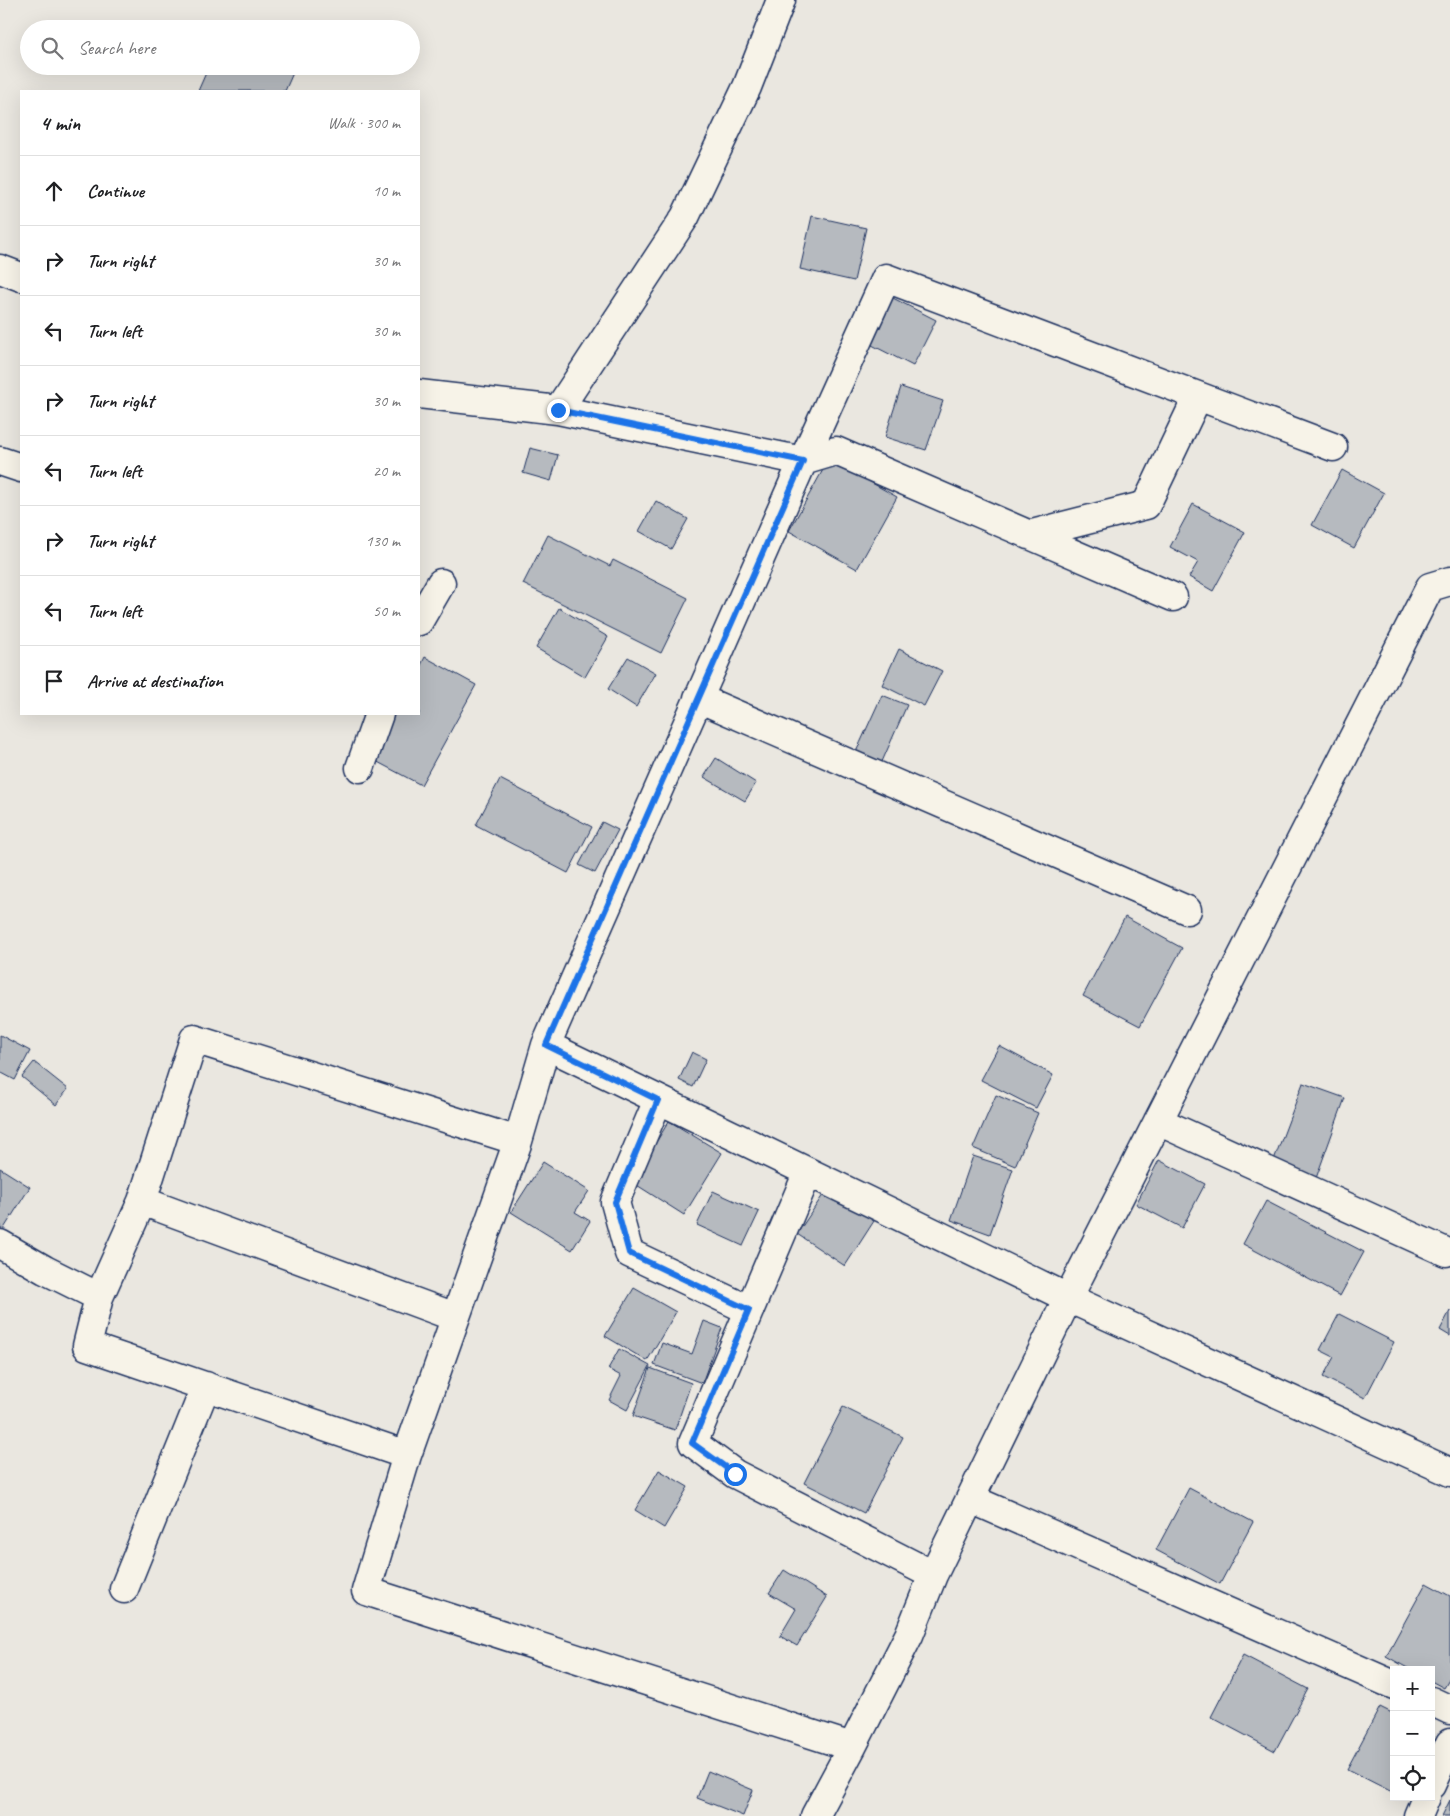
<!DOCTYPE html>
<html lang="en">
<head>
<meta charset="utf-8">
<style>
  :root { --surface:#fff; --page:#f6f6f6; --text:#202124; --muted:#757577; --line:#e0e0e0 }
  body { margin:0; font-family:Caveat,sans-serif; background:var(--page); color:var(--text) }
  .controls { position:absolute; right:15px; bottom:15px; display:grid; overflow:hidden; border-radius:0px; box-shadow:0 5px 20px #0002 }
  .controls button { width:45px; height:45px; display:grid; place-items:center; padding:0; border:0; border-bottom:1px solid var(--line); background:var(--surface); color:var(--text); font:25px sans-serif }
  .stop { position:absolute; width:15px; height:15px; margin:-11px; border:4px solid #1a73e8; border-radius:50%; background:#fff }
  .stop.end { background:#1a73e8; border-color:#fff; box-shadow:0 1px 5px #0008 }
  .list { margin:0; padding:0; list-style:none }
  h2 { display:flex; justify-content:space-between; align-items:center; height:65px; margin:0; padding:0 20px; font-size:21px }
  h2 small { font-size:16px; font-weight:400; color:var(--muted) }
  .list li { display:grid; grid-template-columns:32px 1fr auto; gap:15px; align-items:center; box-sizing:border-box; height:70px; padding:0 20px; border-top:1px solid var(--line) }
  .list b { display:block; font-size:19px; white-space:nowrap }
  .list em { font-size:16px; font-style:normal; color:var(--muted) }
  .icon { flex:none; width:28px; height:28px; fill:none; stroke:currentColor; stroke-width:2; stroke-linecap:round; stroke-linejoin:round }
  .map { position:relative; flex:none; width:1450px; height:1816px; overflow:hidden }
  .search { position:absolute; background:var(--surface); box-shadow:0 5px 20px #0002; left:20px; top:20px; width:400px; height:55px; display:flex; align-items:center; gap:12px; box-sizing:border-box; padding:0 18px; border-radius:28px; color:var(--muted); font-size:19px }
  .panel { position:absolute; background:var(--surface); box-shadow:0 5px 20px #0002; left:20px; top:90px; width:400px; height:625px; border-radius:0px }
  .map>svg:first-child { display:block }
  .building { fill:#b6babf; stroke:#1b2f5e }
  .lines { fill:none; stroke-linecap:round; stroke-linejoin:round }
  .street-casing { stroke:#1b2f5e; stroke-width:31 }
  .street { stroke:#f7f3e8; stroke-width:28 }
  .route { stroke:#1a73e8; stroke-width:6 }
</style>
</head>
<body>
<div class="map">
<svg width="1450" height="1816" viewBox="0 0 1450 1816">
  <rect width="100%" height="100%" fill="#eae7e0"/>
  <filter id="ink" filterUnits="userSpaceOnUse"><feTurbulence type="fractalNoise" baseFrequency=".02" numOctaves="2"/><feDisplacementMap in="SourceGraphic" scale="10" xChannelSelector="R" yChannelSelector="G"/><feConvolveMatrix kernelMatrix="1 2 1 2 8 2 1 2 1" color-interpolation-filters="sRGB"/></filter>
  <g filter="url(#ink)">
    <path class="building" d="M209,66h87l-11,25h-87z
      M812,216l54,12 -12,53 -54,-12z
      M889,296l47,24 -23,46 -47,-24z
      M901,387l42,14 -17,49 -41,-13z
      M530,448l28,7 -7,26 -28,-8z
      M829,459l68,38 -40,72 -68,-38z
      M1342,470l42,23 -30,55 -42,-23z
      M656,501l32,18 -17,30 -32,-18z
      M1193,504l52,28 -32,59 -24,-14 9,-15 -28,-15z
      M548,535l62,31 3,-6 75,38 -27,55 -138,-69z
      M559,608l49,29 -23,40 -49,-29z
      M899,649l43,22 -18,35 -42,-21z
      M425,657l51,28 -55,100 -51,-27 24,-44h25v-45z
      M628,657l28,16 -20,34 -28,-18z
      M882,695l25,10 -26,59 -25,-12z
      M716,758l40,25 -11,18 -41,-24z
      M500,779l92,48 -24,46 -92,-48z
      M602,822l16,8 -23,43 -16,-8z
      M1125,917l57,31 -42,78 -57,-30z
      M0,1035l30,16 -15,29 -15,-8z
      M999,1046l54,29 -17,33 -55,-28z
      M692,1052l14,7 -13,28 -14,-7z
      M34,1062l34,27 -12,16 -34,-28z
      M1303,1083l42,15 -30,83 -43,-16z
      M996,1095l42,18 -23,53 -42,-18z
      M669,1121l53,32 -38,62 -52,-33z
      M973,1156l40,13 -23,65 -39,-14z
      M1159,1160l46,24 -23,44 -46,-24z
      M543,1162l46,29 -14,21 15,9 -18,29 -61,-38z
      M0,1168l30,19 -27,43 -3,-2z
      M827,1189l47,32 -29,45 -48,-32z
      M713,1191l46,21 -16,34 -46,-21z
      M1266,1201l98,51 -24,44 -97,-52z
      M634,1288l42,24 -29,49 -42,-25z
      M1450,1311v25l-10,-6z
      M1339,1314l55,28 -29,56 -42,-21 11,-20 -14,-7z
      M704,1321l18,7 -20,55 -48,-18 8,-22 30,11z
      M619,1349l31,17 -23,44 -18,-10 12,-24 -13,-7z
      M650,1368l41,15 -16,47 -42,-14z
      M843,1407l60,30 -39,76 -60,-30z
      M659,1470l29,17 -24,41 -29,-18z
      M1189,1488l64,34 -33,62 -64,-34z
      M784,1570l43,27 -30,49 -17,-10 16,-27 -27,-16z
      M1426,1583l24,13v82l-6,10 -13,-7v-11h-20l-25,-14z
      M1243,1655l65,34 -33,62 -64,-34z
      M1380,1707l14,7v79l-47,-24z
      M708,1771l45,19 -10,26 -46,-18z
      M1450,1800v16h-8z"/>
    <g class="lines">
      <defs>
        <path id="street" d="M0,269l21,8
          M419,394l139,16 245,51 33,-10 337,146
          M558,410l127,-193 62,-130 34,-87
          M1333,447l-447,-169 -83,183 -257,584 522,253 382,174
          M0,461l21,7
          M1028,535l118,-30 52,-109
          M419,621l22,-38
          M698,698l489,212
          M360,768l19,-54
          M658,1100l-43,102 14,51 120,57
          M1158,1121l288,131
          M518,1141l28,-96
          M808,1172l-115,271 42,31 198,101
          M142,1201l313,116
          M0,1244l45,26 54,27 43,-96 52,-162 324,102 -111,314 -41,136 486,156
          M99,1297l-12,49 320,109
          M971,1499l423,186
          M124,1589l82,-203
          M1431,1701l19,9
          M1431,1785l19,-42
          M815,1816l37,-69 57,-112 24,-60 135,-277 362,-711 20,-6
          M1418,1816l8,-19"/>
      </defs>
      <use href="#street" class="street-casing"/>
      <use href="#street" class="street"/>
    </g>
  </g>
  <g class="lines" filter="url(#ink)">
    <path class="route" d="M558,410l245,51 -257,584 112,55 -43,102 14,51 120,57 -57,133 43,31"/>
  </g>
</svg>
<div class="controls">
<button>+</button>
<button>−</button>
<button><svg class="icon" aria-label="locate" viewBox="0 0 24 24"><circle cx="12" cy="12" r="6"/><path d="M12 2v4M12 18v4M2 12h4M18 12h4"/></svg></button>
</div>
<div class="stop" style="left:735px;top:1474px"></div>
<div class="stop end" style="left:558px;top:410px"></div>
<div class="search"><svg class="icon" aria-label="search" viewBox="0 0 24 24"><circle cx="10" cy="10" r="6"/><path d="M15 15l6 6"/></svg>Search here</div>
<section class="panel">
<h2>4 min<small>Walk · 300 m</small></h2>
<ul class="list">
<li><svg class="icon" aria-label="ahead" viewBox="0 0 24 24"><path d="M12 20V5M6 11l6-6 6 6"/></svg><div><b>Continue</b></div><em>10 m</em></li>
<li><svg class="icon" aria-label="right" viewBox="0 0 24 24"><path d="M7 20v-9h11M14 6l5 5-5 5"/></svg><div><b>Turn right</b></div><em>30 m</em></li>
<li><svg class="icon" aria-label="left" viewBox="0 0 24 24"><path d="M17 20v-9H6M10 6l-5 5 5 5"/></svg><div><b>Turn left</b></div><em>30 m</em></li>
<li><svg class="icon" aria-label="right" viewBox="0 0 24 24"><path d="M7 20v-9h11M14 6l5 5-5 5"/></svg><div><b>Turn right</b></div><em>30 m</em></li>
<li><svg class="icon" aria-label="left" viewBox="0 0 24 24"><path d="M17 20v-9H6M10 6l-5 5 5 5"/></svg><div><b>Turn left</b></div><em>20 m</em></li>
<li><svg class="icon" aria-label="right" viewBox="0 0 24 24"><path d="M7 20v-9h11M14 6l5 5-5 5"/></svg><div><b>Turn right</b></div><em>130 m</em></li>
<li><svg class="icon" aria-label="left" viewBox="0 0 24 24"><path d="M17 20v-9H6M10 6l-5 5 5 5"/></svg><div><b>Turn left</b></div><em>50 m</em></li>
<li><svg class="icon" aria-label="arrive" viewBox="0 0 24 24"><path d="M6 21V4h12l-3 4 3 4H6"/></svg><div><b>Arrive at destination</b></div></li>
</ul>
</section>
</div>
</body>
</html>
